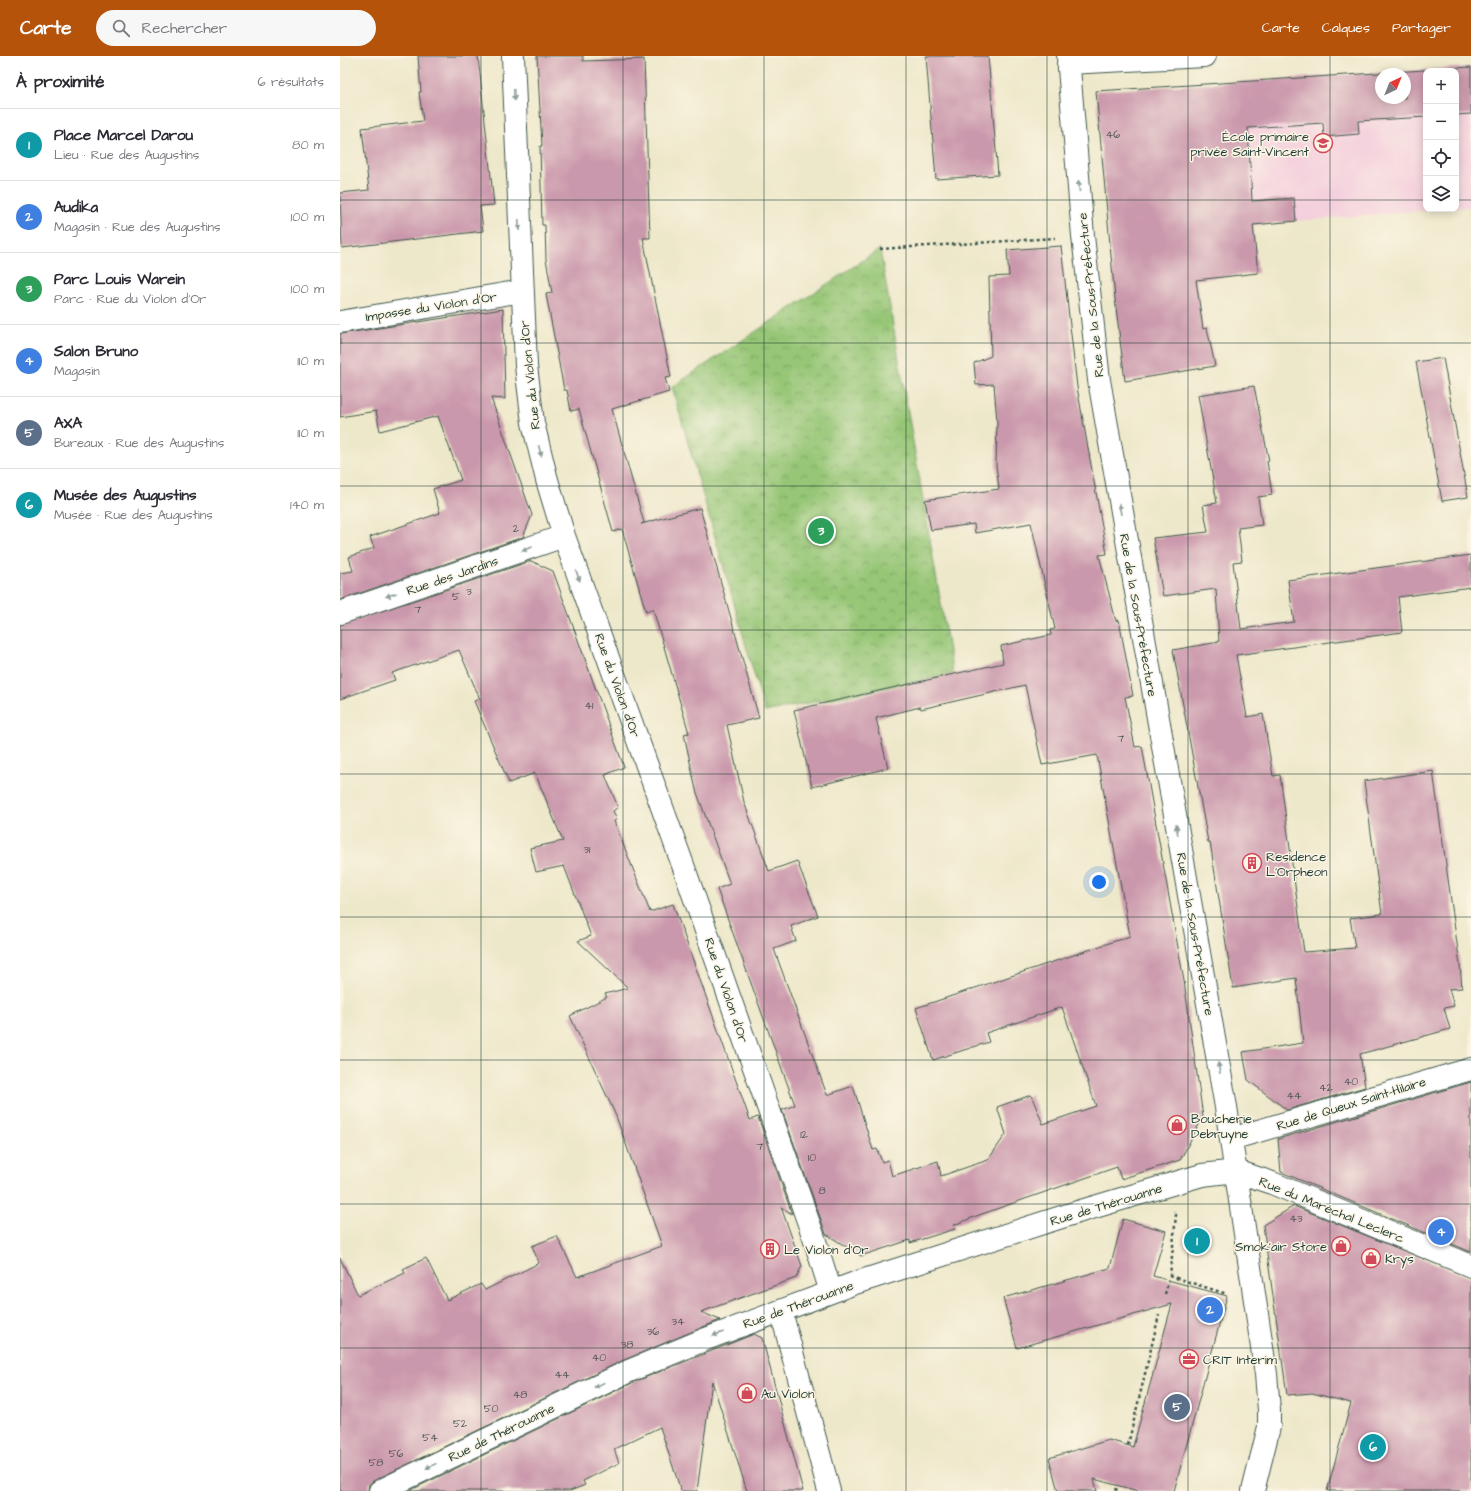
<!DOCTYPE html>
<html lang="fr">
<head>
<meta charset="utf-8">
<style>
  :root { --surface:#fff; --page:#f7f7f7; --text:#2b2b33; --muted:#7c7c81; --line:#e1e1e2; --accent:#b45309 }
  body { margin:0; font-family:"Architects Daughter",sans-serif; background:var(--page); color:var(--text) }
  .controls { position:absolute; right:12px; top:12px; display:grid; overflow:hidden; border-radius:8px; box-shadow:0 2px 10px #0003 }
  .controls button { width:36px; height:36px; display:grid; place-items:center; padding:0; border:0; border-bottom:1px solid var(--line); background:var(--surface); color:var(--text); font:20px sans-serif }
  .compass { position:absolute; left:1035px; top:12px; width:36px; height:36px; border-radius:50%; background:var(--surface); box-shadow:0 2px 10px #0003; rotate:43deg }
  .you { position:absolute; left:759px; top:826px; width:14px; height:14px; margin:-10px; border:3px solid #fff; border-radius:50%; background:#1a73e8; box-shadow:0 0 0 6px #1a73e833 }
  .badge { display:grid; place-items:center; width:26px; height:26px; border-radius:50%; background:var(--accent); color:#fff; font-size:13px; font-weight:700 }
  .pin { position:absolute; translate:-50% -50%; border:2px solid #fff; box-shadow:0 1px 4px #0006 }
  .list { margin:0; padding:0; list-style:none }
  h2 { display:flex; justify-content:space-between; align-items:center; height:52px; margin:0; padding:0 16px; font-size:17px }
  h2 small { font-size:13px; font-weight:400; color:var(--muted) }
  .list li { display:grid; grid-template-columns:26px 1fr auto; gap:12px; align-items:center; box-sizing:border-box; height:72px; padding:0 16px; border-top:1px solid var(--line) }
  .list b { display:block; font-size:15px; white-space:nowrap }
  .list p { margin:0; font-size:13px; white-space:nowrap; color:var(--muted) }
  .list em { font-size:13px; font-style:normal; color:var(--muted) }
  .icon { flex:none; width:22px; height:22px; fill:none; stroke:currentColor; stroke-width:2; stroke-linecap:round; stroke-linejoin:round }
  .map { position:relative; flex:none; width:1131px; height:1435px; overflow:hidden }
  header { display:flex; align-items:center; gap:24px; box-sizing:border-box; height:56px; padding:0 20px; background:var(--accent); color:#fff }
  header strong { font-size:19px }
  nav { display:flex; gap:22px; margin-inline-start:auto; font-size:14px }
  .search { width:280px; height:36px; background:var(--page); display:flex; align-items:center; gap:10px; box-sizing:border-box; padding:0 14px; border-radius:22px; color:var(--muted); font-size:15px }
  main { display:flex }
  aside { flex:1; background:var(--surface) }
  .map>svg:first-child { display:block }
  .built { fill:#f4cfdd; fill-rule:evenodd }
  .park { fill:url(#park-crowns); stroke:#5a8255 }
  .building { fill:#ca98ac; fill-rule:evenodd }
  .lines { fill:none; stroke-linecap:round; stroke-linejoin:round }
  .minor-casing { stroke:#3e574b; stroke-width:24 }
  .path { stroke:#3e574b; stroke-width:2.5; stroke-dasharray:3 3; stroke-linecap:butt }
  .minor { stroke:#fff; stroke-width:22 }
  .oneway { fill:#8f9e9a }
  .grid { fill:none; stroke:#1f3d34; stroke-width:1; stroke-opacity:0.55 }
  .labels { text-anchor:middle; stroke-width:3; stroke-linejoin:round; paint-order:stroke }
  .number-label { font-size:11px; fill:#4a5452 }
  .poi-label { font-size:13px; fill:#1f3d34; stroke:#fcf5e5; text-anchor:start }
  .street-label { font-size:13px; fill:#1f3d34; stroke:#fcf5e5 }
</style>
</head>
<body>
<header>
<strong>Carte</strong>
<div class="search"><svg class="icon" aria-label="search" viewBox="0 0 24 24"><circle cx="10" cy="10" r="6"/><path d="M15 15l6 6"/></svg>Rechercher</div>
<nav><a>Carte</a><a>Calques</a><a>Partager</a></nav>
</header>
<main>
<aside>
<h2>À proximité<small>6 résultats</small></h2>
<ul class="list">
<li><span class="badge" style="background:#0f9aa8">1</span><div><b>Place Marcel Darou</b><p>Lieu · Rue des Augustins</p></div><em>80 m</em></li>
<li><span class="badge" style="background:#3f7fe0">2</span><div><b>Audika</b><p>Magasin · Rue des Augustins</p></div><em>100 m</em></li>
<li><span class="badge" style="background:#2e9e5b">3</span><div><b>Parc Louis Warein</b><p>Parc · Rue du Violon d'Or</p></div><em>100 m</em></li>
<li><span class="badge" style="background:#3f7fe0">4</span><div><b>Salon Bruno</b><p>Magasin</p></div><em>110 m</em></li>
<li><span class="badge" style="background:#5c6f8a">5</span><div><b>AXA</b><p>Bureaux · Rue des Augustins</p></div><em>110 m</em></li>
<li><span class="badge" style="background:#0f9aa8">6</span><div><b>Musée des Augustins</b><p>Musée · Rue des Augustins</p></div><em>140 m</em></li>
</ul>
</aside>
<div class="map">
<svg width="1131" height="1435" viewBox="0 0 1131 1435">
  <defs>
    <pattern id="park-crowns" width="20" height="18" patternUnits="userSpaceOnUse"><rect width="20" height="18" fill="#96c676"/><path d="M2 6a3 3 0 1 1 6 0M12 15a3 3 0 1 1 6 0" fill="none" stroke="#7aa262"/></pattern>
  </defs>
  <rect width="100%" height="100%" fill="#fcf5e5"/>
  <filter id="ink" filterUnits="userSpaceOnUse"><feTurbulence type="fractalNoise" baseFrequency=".025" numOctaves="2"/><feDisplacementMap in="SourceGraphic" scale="8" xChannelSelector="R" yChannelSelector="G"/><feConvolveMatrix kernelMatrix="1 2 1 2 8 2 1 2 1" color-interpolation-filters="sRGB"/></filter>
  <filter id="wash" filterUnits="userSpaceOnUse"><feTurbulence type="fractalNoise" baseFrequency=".012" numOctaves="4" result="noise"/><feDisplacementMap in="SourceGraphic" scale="16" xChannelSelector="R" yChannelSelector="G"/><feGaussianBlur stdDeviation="0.9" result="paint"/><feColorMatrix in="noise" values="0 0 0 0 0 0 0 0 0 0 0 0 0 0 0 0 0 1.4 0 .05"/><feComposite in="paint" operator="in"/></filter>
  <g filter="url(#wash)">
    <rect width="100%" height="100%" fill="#eee8cb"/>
    <path class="built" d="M1131,11v140l-15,1v-137h-30v138h19l-198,16 -23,-35 -7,-107zM1041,18h24v24h-24z"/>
    <path class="park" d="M540,193l73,425 -188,38 -93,-325z"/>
    <g id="blocks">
      <path class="building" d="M78,0h60l16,149 -14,1 3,25 -141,17 -2,-55 29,-3 -7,-62 61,-7 -4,-29h2z
        M197,0h46v5l61,-2 6,179h-7l28,139 -6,1 4,14 -57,17 32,114 -3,1 59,-16 59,210 -32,7 17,77 25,69 28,-10 21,55 -27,10 5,15 -22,8 53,146 26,-9 20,64 4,-1 5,13 6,-2 4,16 46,-15 3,15 47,-16 18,-26 -9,-27 34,-12 12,29 53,-18 -34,-99 -76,26 3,9 -56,18 -17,-52 214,-72 -33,-181 -55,10 -17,-80 -104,24 -1,-2 -44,11 12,50 -76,19 -18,-77 209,-47 -2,-17 50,-11 -1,-5 5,-1 -24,-106 -56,10 -1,-9 -43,6 -6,-30 74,-11 -3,-24 1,-43 -3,-38 -18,1 -2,-22 17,-7 -2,-79 20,-1 -2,-26 54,-4 16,141 30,167 -8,1 17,66 3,-1 14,76 -8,1 10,50 7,-1 42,235 19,136 -23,43 -59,19 -4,-12 -138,48 -25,10 1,4 -45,14v-3l-49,16 -35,-22 -44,-124 13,-5 -78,-216 13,-5 -34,-94 -12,-56 5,-1 -36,-124 -7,3 -24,-83 -9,3 -34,-123 -8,2 -4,-21h-3l-18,-96 6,-1 -6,-34 -1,-34h-3l-2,-79h2z
        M586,0h62l10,119 -62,4z
        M1131,11v47l-15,1v-44h-30v46l-68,4 1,13 -35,3 -1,-14 -75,5 4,73 42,-3 2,23 -43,4 5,48 -62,7 7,49 4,-1 8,38 -90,15 -10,-82 -19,-208zM1041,18h24v24h-24z
        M163,253l2,90 -14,-1 41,117 -9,22 -183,63v-27l13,-2 -4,-14 25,-9 -4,-11 70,-24 -7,-24 28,-9 -23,-64 -58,15 -4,-20 -36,6v-83z
        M1103,302l25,139 -26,4 -26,-139z
        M914,330l15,75h-2l5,34 -14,2 4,28 -24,3 4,33 -9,1 8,67 53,-7 -6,-42 183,-25v32l-73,10 4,35 -166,23 11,62 16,-3 10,62 7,-1 24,177 51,-4 -5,-30 32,-4 -18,-133 69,-10 27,194 2,23 -13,1 5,17 -10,2 6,21 -90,25 5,33 -78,23 -39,-30 -5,-28 60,-9 -7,-65 -63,10 -23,-146h-2l-35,-192 46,-8 -3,-53 -53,7 -10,-58 55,-6 -5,-27 14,-2 -19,-108z
        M191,505l22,10 71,196 -19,8 13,32 -5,4 4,8 -3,2 36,91 23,-8 77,216 8,-3 34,97 -11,-7 21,59 -6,12 -95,34 19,8 -96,40 -249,120 -6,4 -1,7h-28v-233l18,37 47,-22 -2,-4 23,-11 21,42 34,-16 4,6 54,-27 -7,-17 25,-10 20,41 85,-31 -46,-130 -46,-100 37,-19 -2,-3 23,-6 -50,-47 13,-5 -27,-70 -28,6 -6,-24 33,-7 -28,-68 -26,10 -35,-82 6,-2 -21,-49 -67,23 3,7 -55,19v-74z
        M1131,1026v170l-190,-80 -3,-33z
        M954,1150l177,72v213h-144l24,-88 -39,-10 -25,2 -24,-170z
        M783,1163l43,12 -13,45 74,20 -53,195h-36l-44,-12 3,12h-39l-9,-33 60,-18 24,7 39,-143 -155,44 -14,-50 107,-30z
        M414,1278l8,4 41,153h-56l-35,-110 -15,110h-16l-21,-64 -46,22 5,14 -36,18 2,4 -15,6h-161l225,-109z"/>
    </g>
  </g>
  <g filter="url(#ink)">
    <use href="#blocks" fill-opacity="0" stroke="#3e574b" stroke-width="1"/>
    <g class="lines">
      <defs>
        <path id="minor" d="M173,0l13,310 7,57 14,57 17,56 120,332 130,370 17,54
          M728,0l15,180 16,144 127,727 40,267 3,36v17l-16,64
          M728,7l137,-7
          M0,266l182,-31
          M0,557l224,-77
          M891,1083l240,-70
          M441,1255l48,180
          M40,1435l249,-120 77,-32 149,-56 216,-69 131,-39 34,-4 36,12 199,83"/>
      </defs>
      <use href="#minor" class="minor-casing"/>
      <path class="path" d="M540,193l175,-11
        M830,1220l57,18
        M825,1238l5,-18 6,-61 -2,-4
        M788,1389l31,-130
        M776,1435l1,-5"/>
      <use href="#minor" class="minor"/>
    </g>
    <defs><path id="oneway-solid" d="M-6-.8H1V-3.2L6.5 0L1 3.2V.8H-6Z"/></defs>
    <g class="oneway">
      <use href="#oneway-solid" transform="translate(174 39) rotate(88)"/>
      <use href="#oneway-solid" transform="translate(739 130) rotate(-95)"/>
      <use href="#oneway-solid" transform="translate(179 169) rotate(88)"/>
      <use href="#oneway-solid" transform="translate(200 395) rotate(76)"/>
      <use href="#oneway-solid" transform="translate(780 453) rotate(-100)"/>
      <use href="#oneway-solid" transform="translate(187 493) rotate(160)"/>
      <use href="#oneway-solid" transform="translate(238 520) rotate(70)"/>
      <use href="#oneway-solid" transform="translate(51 539) rotate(161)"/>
      <use href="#oneway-solid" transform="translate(837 774) rotate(-100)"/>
      <use href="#oneway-solid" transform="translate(879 1012) rotate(-100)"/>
      <use href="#oneway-solid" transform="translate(378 1278) rotate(160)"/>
      <use href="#oneway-solid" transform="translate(259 1329) rotate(154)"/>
      <use href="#oneway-solid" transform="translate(91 1410) rotate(154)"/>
    </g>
  </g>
  <path class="grid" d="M141,0v1435M283,0v1435M424,0v1435M566,0v1435M707,0v1435M848,0v1435M990,0v1435M0,144h1086M1116,144h15M0,287h1131M0,430h1131M0,574h1131M0,718h1131M0,861h1131M0,1004h1131M0,1148h1131M0,1292h1131"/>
  <defs>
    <symbol id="school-ring" viewBox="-11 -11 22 22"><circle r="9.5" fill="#fcf5e5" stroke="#d1495b" stroke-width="1.5"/><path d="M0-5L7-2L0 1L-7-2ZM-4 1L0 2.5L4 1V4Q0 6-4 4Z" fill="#d1495b"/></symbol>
    <symbol id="building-ring" viewBox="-11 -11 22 22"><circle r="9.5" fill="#fcf5e5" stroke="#d1495b" stroke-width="1.5"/><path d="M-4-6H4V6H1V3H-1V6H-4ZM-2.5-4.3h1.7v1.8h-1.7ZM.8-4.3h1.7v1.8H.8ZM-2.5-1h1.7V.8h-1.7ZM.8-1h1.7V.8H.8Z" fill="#d1495b"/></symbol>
    <symbol id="shop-ring" viewBox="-11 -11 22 22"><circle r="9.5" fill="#fcf5e5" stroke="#d1495b" stroke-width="1.5"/><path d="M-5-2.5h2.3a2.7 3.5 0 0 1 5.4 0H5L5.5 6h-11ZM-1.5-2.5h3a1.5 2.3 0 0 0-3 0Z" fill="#d1495b"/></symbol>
    <symbol id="office-ring" viewBox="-11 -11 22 22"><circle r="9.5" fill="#fcf5e5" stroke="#d1495b" stroke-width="1.5"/><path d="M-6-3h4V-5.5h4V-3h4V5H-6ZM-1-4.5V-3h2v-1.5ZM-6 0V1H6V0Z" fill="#d1495b"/></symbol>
  </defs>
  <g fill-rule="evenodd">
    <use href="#school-ring" x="972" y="76" width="22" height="22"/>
    <use href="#building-ring" x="901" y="796" width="22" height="22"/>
    <use href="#shop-ring" x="826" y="1058" width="22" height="22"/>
    <use href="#shop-ring" x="990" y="1179" width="22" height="22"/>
    <use href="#building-ring" x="419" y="1182" width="22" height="22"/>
    <use href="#shop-ring" x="1020" y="1191" width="22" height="22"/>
    <use href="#office-ring" x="838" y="1292" width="22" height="22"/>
    <use href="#shop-ring" x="396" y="1326" width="22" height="22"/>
  </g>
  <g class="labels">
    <g class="number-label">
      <text x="773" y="82">46</text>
      <text x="176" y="476">2</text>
      <text x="129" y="539">3</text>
      <text x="116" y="544">5</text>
      <text x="78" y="557">7</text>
      <text x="249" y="653">41</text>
      <text x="781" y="686">7</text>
      <text x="247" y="797">31</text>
      <text x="1011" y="1029">40</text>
      <text x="986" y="1035">42</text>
      <text x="954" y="1043">44</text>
      <text x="464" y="1082">12</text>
      <text x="420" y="1094">7</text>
      <text x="472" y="1105">10</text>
      <text x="482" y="1138">8</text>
      <text x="956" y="1166">43</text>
      <text x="338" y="1269">34</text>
      <text x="313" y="1279">36</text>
      <text x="287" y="1292">38</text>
      <text x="259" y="1305">40</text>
      <text x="222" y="1322">44</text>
      <text x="180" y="1342">48</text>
      <text x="151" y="1356">50</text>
      <text x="120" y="1371">52</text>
      <text x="90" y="1385">54</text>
      <text x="56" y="1401">56</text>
      <text x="36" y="1410">58</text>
    </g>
    <g class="poi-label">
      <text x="969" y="85" text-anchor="end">École primaire<tspan x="969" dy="15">privée Saint-Vincent</tspan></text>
      <text x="926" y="805">Residence<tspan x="926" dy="15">L'Orpheon</tspan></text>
      <text x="851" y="1067">Boucherie<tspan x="851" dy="15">Debruyne</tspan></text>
      <text x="987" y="1195" text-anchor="end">Smok'air Store</text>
      <text x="444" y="1198">Le Violon d'Or</text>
      <text x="1045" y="1207">Krys</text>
      <text x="863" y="1308">CRIT Interim</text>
      <text x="421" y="1342">Au Violon</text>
    </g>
    <g class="street-label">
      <text transform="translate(750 239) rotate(-96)" y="5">Rue de la Sous-Préfecture</text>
      <text transform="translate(91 250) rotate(-9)" y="5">Impasse du Violon d'Or</text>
      <text transform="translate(189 319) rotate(-96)" y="5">Rue du Violon d'Or</text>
      <text transform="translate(112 519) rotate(-19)" y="5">Rue des Jardins</text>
      <text transform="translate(799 559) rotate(80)" y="5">Rue de la Sous-Préfecture</text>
      <text transform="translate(278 629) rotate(70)" y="5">Rue du Violon d'Or</text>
      <text transform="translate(856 878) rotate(80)" y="5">Rue de la Sous-Préfecture</text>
      <text transform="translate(387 934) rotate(71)" y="5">Rue du Violon d'Or</text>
      <text transform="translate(1011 1047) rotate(-17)" y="5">Rue de Queux Saint-Hilaire</text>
      <text transform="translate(766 1148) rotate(-17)" y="5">Rue de Thérouanne</text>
      <text transform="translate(992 1153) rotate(22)" y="5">Rue du Maréchal Leclerc</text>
      <text transform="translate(458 1248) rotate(-20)" y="5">Rue de Thérouanne</text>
      <text transform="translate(161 1376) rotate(-26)" y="5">Rue de Thérouanne</text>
    </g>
  </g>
</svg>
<div class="controls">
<button>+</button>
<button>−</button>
<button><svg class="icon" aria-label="locate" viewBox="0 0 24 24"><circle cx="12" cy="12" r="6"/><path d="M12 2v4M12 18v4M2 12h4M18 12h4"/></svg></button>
<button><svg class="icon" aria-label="layers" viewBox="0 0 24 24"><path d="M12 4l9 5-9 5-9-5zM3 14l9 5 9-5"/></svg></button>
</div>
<svg class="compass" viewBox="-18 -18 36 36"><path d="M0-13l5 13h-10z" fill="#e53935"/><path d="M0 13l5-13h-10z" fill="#7c7c81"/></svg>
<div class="you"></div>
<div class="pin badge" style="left:857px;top:1185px;background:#0f9aa8">1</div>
<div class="pin badge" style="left:870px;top:1254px;background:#3f7fe0">2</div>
<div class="pin badge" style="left:481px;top:475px;background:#2e9e5b">3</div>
<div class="pin badge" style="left:1101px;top:1176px;background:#3f7fe0">4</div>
<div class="pin badge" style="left:837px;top:1351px;background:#5c6f8a">5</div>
<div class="pin badge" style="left:1033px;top:1391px;background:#0f9aa8">6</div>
</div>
</main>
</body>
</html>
